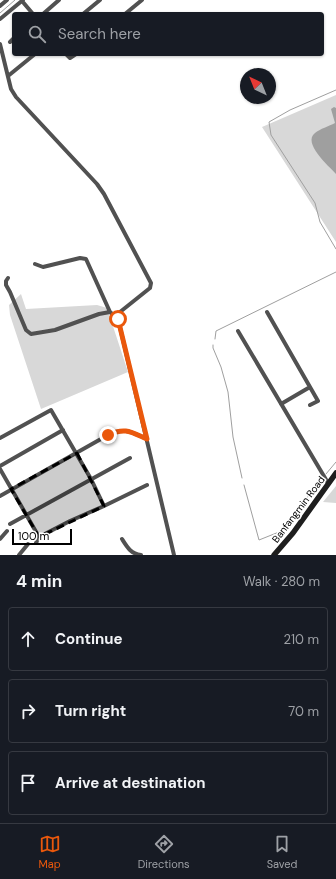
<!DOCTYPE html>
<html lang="en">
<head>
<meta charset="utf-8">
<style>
  :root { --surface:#171b24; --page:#242831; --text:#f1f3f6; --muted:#9ea1a6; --line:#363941; --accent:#ea580c }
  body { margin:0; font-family:"DM Sans",sans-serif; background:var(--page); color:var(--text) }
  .compass { position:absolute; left:240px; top:68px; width:36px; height:36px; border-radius:50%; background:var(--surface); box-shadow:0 1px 3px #0004; rotate:317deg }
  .scale { position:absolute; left:12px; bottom:10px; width:60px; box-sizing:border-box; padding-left:4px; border:2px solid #000; border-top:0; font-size:11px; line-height:14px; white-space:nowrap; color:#000; -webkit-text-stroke:3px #fff; paint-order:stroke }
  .stop { position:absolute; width:12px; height:12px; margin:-9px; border:3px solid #ea580c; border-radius:50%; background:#fff }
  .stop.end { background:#ea580c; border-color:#fff; box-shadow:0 1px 4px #0008 }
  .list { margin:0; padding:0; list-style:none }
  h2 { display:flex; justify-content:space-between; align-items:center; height:52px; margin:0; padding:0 16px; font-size:17px }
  h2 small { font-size:13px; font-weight:400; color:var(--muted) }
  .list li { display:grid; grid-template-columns:26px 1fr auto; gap:12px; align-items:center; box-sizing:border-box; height:64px; margin:0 8px 8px; padding:0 8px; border:1px solid var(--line); border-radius:4px }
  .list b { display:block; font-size:15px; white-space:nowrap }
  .list em { font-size:13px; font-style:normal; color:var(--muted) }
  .icon { flex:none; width:22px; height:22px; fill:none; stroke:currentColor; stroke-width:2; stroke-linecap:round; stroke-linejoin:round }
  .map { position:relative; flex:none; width:336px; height:555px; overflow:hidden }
  .search { position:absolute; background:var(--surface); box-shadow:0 1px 3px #0004; left:12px; right:12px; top:12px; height:44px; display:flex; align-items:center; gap:10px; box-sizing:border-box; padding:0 14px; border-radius:4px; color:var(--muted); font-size:15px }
  .sheet { height:268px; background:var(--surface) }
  nav { display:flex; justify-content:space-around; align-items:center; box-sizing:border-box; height:56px; border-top:1px solid var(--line); background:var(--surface); font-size:11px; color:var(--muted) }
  nav a { display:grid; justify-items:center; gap:2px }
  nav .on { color:var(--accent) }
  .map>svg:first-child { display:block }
  .green { fill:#d8d8d8 }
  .water { fill:#9f9f9f }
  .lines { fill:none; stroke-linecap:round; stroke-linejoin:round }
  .stream { stroke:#9f9f9f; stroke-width:1 }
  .street { stroke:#515151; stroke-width:4 }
  .secondary { stroke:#1e1e1e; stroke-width:5.5 }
  .route { stroke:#ea580c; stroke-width:5 }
  .marked { fill:#000; fill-opacity:0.2; stroke:#000; stroke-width:3; stroke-dasharray:8 5; stroke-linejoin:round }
  .labels { text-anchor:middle; stroke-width:3; stroke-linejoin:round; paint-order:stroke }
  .street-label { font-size:10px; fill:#000; stroke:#fff }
</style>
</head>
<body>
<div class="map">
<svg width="336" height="555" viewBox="0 0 336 555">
  <rect width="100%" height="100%" fill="#fff"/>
  <path class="green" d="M336,95v147l-74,-115z
    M21,294l5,15 71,-4 10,3 21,64 -87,37 -31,-94 -1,-10z
    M336,486v17l-13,-1z"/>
  <path class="water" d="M334,107l2,1v66c-7,-8 -34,-31 -21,-41 5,-4 14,-7 20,-10l-4,-14z"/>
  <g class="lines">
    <path class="stream" d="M0,13l15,-13
      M336,90l-46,20 -21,12 2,13 44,68 5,19 16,27
      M215,339l1,-8 120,-59
      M213,345v3l8,19 7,25 5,45 9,41
      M326,474l10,-12
      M244,485l15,55 20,-8 19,-22
      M302,504l20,-25"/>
    <path class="street" d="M22,1l11,13
      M0,6l7,-6
      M43,14l16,-14
      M83,14l17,-14
      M125,14l17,-14
      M0,19l23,-19
      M10,42l4,-4
      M0,44l11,45 5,8 81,87 7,10 47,89 -1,5 -30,24 -2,7 56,236
      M66,54l4,4 6,-4
      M8,76l27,-22
      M35,264l8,3 37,-9 6,1 24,53 8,7
      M8,278l-2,3v4l4,7 16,38 5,4 24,-4 44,-16 11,-2
      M267,312l51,89 -8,4
      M238,331l90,152
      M281,404l29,-17
      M0,438l51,-28 40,69 13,27
      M0,466l63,-36
      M0,469l39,68
      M0,496l108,-61c17,-8 23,-3 39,4
      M10,524l120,-66
      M0,539l7,-8
      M122,539c5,8 9,15 19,16
      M36,543l3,-6 31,-16 34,-15 43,-21
      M19,555l9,-11"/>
    <path class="secondary" d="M274,555l19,-22 43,-60"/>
  </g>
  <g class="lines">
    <path class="route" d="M108,435c17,-8 23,-3 39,4l-29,-120"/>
  </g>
  <path class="marked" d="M77,453l27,53 -65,31 -28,-48z"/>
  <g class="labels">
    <g class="street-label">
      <text transform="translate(298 509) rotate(-53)" y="4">Banfangmin Road</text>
    </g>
  </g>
</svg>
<svg class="compass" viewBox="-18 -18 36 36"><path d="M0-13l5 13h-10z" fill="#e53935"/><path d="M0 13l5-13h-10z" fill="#9ea1a6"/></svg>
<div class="scale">100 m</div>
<div class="stop" style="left:118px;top:319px"></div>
<div class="stop end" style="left:108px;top:435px"></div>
<div class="search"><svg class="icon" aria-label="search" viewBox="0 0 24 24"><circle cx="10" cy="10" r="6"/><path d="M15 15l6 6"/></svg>Search here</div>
</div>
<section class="sheet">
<h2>4 min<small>Walk · 280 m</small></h2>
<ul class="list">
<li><svg class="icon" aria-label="ahead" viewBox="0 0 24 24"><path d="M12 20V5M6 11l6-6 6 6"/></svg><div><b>Continue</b></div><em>210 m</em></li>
<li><svg class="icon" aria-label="right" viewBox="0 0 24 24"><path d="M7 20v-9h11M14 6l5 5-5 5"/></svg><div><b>Turn right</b></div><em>70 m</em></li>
<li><svg class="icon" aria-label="arrive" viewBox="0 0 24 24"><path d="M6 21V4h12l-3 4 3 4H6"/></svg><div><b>Arrive at destination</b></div></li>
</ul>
</section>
<nav>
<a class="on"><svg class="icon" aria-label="map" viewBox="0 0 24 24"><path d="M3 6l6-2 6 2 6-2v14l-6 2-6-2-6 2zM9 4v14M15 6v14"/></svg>Map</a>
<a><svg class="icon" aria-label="directions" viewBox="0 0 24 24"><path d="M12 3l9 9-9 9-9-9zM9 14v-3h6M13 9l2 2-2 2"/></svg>Directions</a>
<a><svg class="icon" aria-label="saved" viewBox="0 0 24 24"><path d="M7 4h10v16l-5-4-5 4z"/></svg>Saved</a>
</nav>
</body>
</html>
